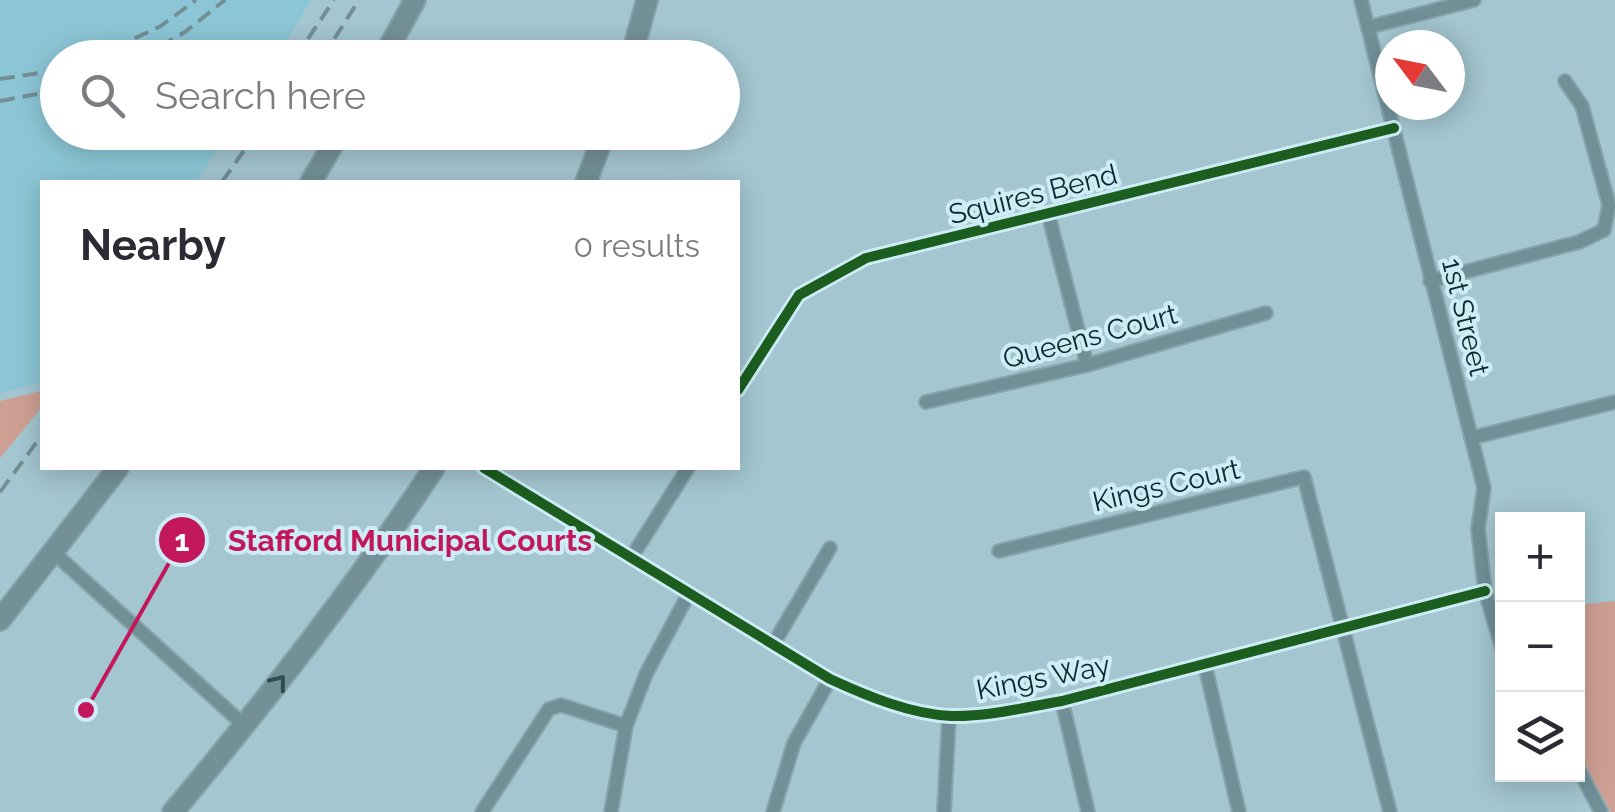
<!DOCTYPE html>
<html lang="en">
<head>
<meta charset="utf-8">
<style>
  :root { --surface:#fff; --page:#f7f7f7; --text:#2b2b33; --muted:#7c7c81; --line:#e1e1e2 }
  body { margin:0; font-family:Raleway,sans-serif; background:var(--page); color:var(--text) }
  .controls { position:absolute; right:30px; bottom:30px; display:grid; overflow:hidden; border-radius:0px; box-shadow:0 5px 25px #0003 }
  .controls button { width:90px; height:90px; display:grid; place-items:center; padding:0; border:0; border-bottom:2px solid var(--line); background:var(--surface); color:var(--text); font:50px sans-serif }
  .compass { position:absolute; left:1375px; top:30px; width:90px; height:90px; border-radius:50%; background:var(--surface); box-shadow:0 5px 25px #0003; rotate:302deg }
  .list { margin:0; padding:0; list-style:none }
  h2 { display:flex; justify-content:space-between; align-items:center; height:130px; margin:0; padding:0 40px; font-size:42px }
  h2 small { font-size:32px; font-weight:400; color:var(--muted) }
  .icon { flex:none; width:55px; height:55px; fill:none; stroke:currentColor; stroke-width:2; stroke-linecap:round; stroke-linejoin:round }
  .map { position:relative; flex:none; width:1615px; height:812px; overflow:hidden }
  .search { position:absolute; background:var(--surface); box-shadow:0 5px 25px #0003; left:40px; top:40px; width:700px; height:110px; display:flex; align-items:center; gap:25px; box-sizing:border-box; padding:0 35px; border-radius:55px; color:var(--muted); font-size:38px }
  .panel { position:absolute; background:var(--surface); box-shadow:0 5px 25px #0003; left:40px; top:180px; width:700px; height:290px; border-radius:0px }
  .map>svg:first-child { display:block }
  .built { fill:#8cc6d6 }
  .green { fill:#cea093 }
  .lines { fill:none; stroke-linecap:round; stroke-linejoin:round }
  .minor-casing { stroke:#88a5ac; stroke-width:16 }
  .highway-casing { stroke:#88a5ac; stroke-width:24 }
  .minor { stroke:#708f97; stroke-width:12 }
  .highway { stroke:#739098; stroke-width:20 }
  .rail { stroke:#738f96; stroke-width:4; stroke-dasharray:15 8; stroke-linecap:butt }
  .cycleway-casing { stroke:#cdecf5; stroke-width:16 }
  .cycleway { stroke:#1b5e20; stroke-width:10 }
  .oneway { stroke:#2f4c52 }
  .labels { text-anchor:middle; stroke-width:8; stroke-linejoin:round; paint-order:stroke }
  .street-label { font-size:28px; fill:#0b272d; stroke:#cdecf5 }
  .leader { fill:none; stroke:#c2185b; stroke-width:4 }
  .callout-dot { fill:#c2185b; stroke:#cdecf5; stroke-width:4 }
  .mark-label { font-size:30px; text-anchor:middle; font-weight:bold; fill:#fff }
  .callout-label { font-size:30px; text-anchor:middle; font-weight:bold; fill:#c2185b; stroke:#cdecf5; stroke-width:8; stroke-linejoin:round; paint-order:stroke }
</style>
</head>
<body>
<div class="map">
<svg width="1615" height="812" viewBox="0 0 1615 812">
  <rect width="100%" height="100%" fill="#a3c6d0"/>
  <path class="built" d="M0,0h311l-34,57 -219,1v74l171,1 -33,49h-154v200l-42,11z"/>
  <path class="green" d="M42,391v16l-42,51v-57z
    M1615,601v211h-4l-33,-58v-149z"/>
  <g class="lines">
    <defs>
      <path id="minor" d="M1361,0l123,488 -6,41 7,62 17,57
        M1369,27l105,-27
        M1048,213l39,152
        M1430,281l149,-39 25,-12 5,-25 -27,-99 -17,-25
        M738,390l61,-95 67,-37 528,-130
        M926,402l161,-37 179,-52
        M1471,438l144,-36
        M484,468l346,211c37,17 80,35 121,37 37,1 75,-9 111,-15l423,-110
        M999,551l305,-74 86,335
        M54,553l191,173
        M631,558l57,-90
        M774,643l56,-95
        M1205,665l34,147
        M1062,701l26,111
        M1578,768l23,44
        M482,812l67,-103 12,-4 65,21
        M611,812l15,-86 20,-52 43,-81
        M773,812l21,-69 36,-64
        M944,812l5,-96"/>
      <path id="highway" d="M383,58l32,-58
        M631,58l16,-58
        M311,182l29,-50
        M586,182l19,-50
        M0,620l118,-152
        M173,812c93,-111 182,-224 261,-344"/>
    </defs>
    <use href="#minor" class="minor-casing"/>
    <use href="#highway" class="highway-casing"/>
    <use href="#minor" class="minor"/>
    <use href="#highway" class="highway"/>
    <path class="rail" d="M93,58l68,-32 35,-26
      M140,58l45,-26 40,-32
      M295,58l39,-58
      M322,58l37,-58
      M0,79l58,-9
      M0,101l58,-11
      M222,182l35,-50
      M0,492l42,-57"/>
    <defs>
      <path id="cycleway" d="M738,390l61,-95 67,-37 528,-130
        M484,468l346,211c37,17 80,35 121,37 37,1 75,-9 111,-15l423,-110"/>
    </defs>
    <use href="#cycleway" class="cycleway-casing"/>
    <use href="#cycleway" class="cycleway"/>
  </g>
  <defs><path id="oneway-chevron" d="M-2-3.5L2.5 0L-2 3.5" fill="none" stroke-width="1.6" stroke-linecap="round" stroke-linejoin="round" transform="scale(2.5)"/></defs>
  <use class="oneway" href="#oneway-chevron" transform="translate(279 682) rotate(-52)"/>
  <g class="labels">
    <g class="street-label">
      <text transform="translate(1033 194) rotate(-14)" y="10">Squires Bend</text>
      <text transform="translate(1466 317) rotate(76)" y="10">1st Street</text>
      <text transform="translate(1090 336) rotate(-15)" y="10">Queens Court</text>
      <text transform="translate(1166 485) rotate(-13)" y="10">Kings Court</text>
      <text transform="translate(1043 677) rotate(-11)" y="10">Kings Way</text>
    </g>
  </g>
  <path class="leader" d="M86 710L182 540"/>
  <g class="callout-dot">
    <circle cx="86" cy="710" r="10"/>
    <circle cx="182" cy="540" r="25"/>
  </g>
  <g class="mark-label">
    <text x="182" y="551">1</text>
  </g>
  <g class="callout-label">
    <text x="410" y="551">Stafford Municipal Courts</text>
  </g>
</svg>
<div class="controls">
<button>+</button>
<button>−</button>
<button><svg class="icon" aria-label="layers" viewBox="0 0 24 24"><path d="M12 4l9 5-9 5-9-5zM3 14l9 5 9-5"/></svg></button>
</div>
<svg class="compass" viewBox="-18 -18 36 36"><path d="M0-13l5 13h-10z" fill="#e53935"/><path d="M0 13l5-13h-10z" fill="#7c7c81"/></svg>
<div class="search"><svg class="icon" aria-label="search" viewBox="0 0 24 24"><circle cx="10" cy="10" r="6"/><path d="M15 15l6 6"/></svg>Search here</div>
<section class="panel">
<h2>Nearby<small>0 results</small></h2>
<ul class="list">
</ul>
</section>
</div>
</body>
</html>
